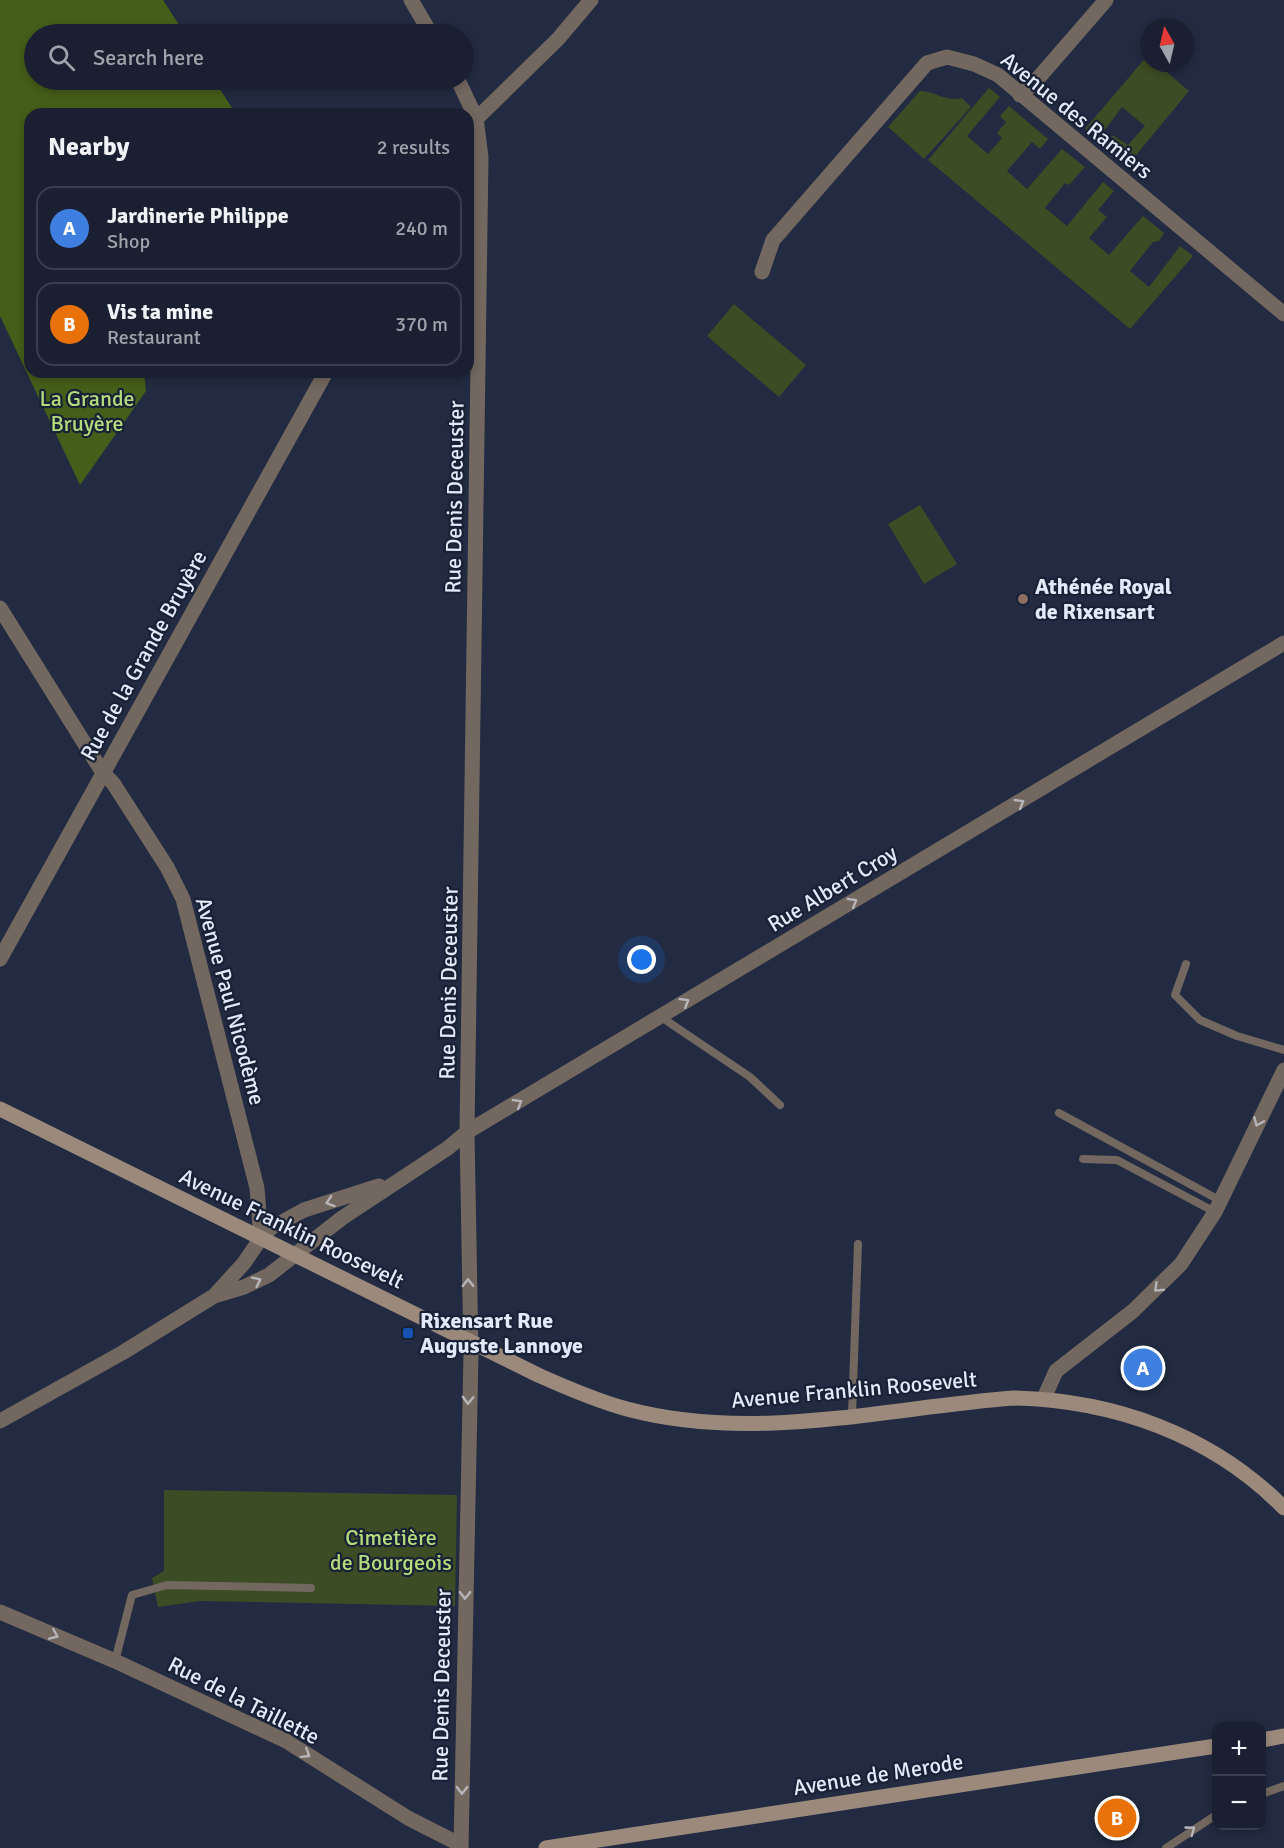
<!DOCTYPE html>
<html lang="en">
<head>
<meta charset="utf-8">
<style>
  :root { --surface:#1a2031; --page:#272d3d; --text:#f1f3f6; --muted:#9fa3ab; --line:#383e4d; --accent:#8c9099 }
  body { margin:0; font-family:Signika,sans-serif; background:var(--page); color:var(--text) }
  .controls { position:absolute; right:18px; bottom:18px; display:grid; overflow:hidden; border-radius:12px; box-shadow:0 3px 9px #0003 }
  .controls button { width:54px; height:54px; display:grid; place-items:center; padding:0; border:0; border-bottom:2px solid var(--line); background:var(--surface); color:var(--text); font:30px sans-serif }
  .compass { position:absolute; left:1140px; top:18px; width:54px; height:54px; border-radius:50%; background:var(--surface); box-shadow:0 3px 9px #0003; rotate:352deg }
  .you { position:absolute; left:642px; top:960px; width:21px; height:21px; margin:-15px; border:4px solid #fff; border-radius:50%; background:#1a73e8; box-shadow:0 0 0 9px #1a73e833 }
  .badge { display:grid; place-items:center; width:39px; height:39px; border-radius:50%; background:var(--accent); color:#fff; font-size:20px; font-weight:700 }
  .pin { position:absolute; translate:-50% -50%; border:3px solid #fff; box-shadow:0 2px 6px #0006 }
  .list { margin:0; padding:0; list-style:none }
  h2 { display:flex; justify-content:space-between; align-items:center; height:78px; margin:0; padding:0 24px; font-size:26px }
  h2 small { font-size:20px; font-weight:400; color:var(--muted) }
  .list li { display:grid; grid-template-columns:39px 1fr auto; gap:18px; align-items:center; box-sizing:border-box; height:84px; margin:0 12px 12px; padding:0 12px; border:2px solid var(--line); border-radius:18px }
  .list b { display:block; font-size:22px; white-space:nowrap }
  .list p { margin:0; font-size:20px; white-space:nowrap; color:var(--muted) }
  .list em { font-size:20px; font-style:normal; color:var(--muted) }
  .icon { flex:none; width:33px; height:33px; fill:none; stroke:currentColor; stroke-width:2; stroke-linecap:round; stroke-linejoin:round }
  .map { position:relative; flex:none; width:1284px; height:1848px; overflow:hidden }
  .search { position:absolute; background:var(--surface); box-shadow:0 3px 9px #0003; left:24px; top:24px; width:450px; height:66px; display:flex; align-items:center; gap:15px; box-sizing:border-box; padding:0 21px; border-radius:33px; color:var(--muted); font-size:22px }
  .panel { position:absolute; background:var(--surface); box-shadow:0 3px 9px #0003; left:24px; top:108px; width:450px; height:270px; border-radius:18px }
  .map>svg:first-child { display:block }
  .green { fill:#3c4c24 }
  .forest { fill:#455e19 }
  .lines { fill:none; stroke-linecap:round; stroke-linejoin:round }
  .lane { stroke:#73685f; stroke-width:8 }
  .street { stroke:#73685f; stroke-width:15 }
  .secondary { stroke:#9b897c; stroke-width:15 }
  .oneway { stroke:#b6b5bb }
  .education-dot { fill:#8d6e63; stroke:#182136; stroke-width:2 }
  .transit-dot { fill:#1a4fb4; stroke:#182136; stroke-width:2 }
  .labels { text-anchor:middle; stroke-width:4.5; stroke-linejoin:round; paint-order:stroke }
  .street-label { font-size:22px; fill:#e3e9f8; stroke:#182136 }
  .park-label { font-size:22px; fill:#b4db7c; stroke:#182136 }
  .poi-label { font-size:22px; font-weight:bold; fill:#e3e9f8; stroke:#182136; text-anchor:start }
</style>
</head>
<body>
<div class="map">
<svg width="1284" height="1848" viewBox="0 0 1284 1848">
  <rect width="100%" height="100%" fill="#222b41"/>
  <path class="green" d="M1147,56l2,7h7l33,28 -61,74 -20,-17 4,-13 16,10 17,-19 -23,-19 -24,32 -13,-10z
    M989,88l11,9 -33,39 21,18 14,-16 -5,-5 9,-11 -6,-6 9,-10 39,33 -8,10 -8,-7 -25,29 20,18 35,-40 23,18 -16,18 -4,-2 -20,25 22,18 36,-44 11,9 -16,19 9,7 -18,21 20,17 34,-39 21,17 -5,8 -6,1 -23,29 19,16 31,-41 13,10 -63,73 -202,-169z
    M920,91c15,0 25,11 42,7l9,9 -47,52 -36,-32z
    M734,304l72,61 -27,32 -72,-61z
    M920,505l37,59 -33,20 -36,-60z
    M164,1490l293,5 -2,111 -255,-5 -42,6 -6,-29 12,-7z"/>
  <path class="forest" d="M0,0h163l22,34h-151v46h180l22,34h-206v258h114l2,19 -66,94 -80,-169z"/>
  <g class="lines">
    <path class="lane" d="M1186,964l-11,31 25,25 37,16 47,14
      M661,1017l89,60 30,28
      M1059,1113l162,88
      M1083,1159l34,1 98,52
      M852,1415l6,-171
      M115,1661l17,-66 35,-10 144,3
      M1262,1794l22,-8
      M1166,1848l50,-33"/>
    <path class="street" d="M411,0l20,34
      M458,80l18,38 5,39 -14,975 4,221 -10,495
      M1020,95l14,-12 72,-83
      M470,125l88,-86 33,-39
      M762,272l11,-32 154,-177 20,-6 27,7 24,11 286,239
      M0,608l103,165 10,10 54,84 16,32 74,289 4,50
      M0,959l326,-587
      M214,1296l30,-9 25,-12 73,-57 106,-70 19,-16 817,-489
      M1044,1398l12,-27 77,-60 48,-47 34,-52 69,-142
      M0,1421l122,-68 92,-57 30,-33 17,-25 10,-10 33,-18 75,-24
      M0,1612l115,49 171,80 122,77 51,26"/>
    <path class="secondary" d="M0,1109l538,266c29,13 59,26 89,34 127,34 258,-1 386,-11 101,2 199,37 271,110
      M1262,1740l22,-4
      M546,1848l670,-102"/>
  </g>
  <defs><path id="oneway-chevron" d="M-2-3.5L2.5 0L-2 3.5" fill="none" stroke-width="1.6" stroke-linecap="round" stroke-linejoin="round" transform="scale(1.5)"/></defs>
  <g class="oneway">
    <use href="#oneway-chevron" transform="translate(1020 803) rotate(-31)"/>
    <use href="#oneway-chevron" transform="translate(853 902) rotate(-31)"/>
    <use href="#oneway-chevron" transform="translate(685 1002) rotate(-31)"/>
    <use href="#oneway-chevron" transform="translate(518 1103) rotate(-31)"/>
    <use href="#oneway-chevron" transform="translate(1258 1122) rotate(113)"/>
    <use href="#oneway-chevron" transform="translate(330 1202) rotate(162)"/>
    <use href="#oneway-chevron" transform="translate(257 1281) rotate(-26)"/>
    <use href="#oneway-chevron" transform="translate(468 1283) rotate(-91)"/>
    <use href="#oneway-chevron" transform="translate(1158 1288) rotate(136)"/>
    <use href="#oneway-chevron" transform="translate(468 1400) rotate(92)"/>
    <use href="#oneway-chevron" transform="translate(465 1595) rotate(91)"/>
    <use href="#oneway-chevron" transform="translate(54 1635) rotate(23)"/>
    <use href="#oneway-chevron" transform="translate(306 1754) rotate(32)"/>
    <use href="#oneway-chevron" transform="translate(462 1790) rotate(91)"/>
    <use href="#oneway-chevron" transform="translate(1191 1830) rotate(-36)"/>
  </g>
  <circle class="education-dot" cx="1023" cy="599" r="6"/>
  <rect class="transit-dot" x="402" y="1327" width="12" height="12" rx="3"/>
  <g class="labels">
    <g class="street-label">
      <text transform="translate(1077 115) rotate(39)" y="8">Avenue des Ramiers</text>
      <text transform="translate(454 497) rotate(-89)" y="8">Rue Denis Deceuster</text>
      <text transform="translate(143 655) rotate(-61)" y="8">Rue de la Grande Bruyère</text>
      <text transform="translate(832 888) rotate(-31)" y="8">Rue Albert Croy</text>
      <text transform="translate(448 983) rotate(-89)" y="8">Rue Denis Deceuster</text>
      <text transform="translate(231 1001) rotate(75)" y="8">Avenue Paul Nicodème</text>
      <text transform="translate(292 1228) rotate(26)" y="8">Avenue Franklin Roosevelt</text>
      <text transform="translate(854 1389) rotate(-5)" y="8">Avenue Franklin Roosevelt</text>
      <text transform="translate(441 1685) rotate(-89)" y="8">Rue Denis Deceuster</text>
      <text transform="translate(244 1700) rotate(27)" y="8">Rue de la Taillette</text>
      <text transform="translate(878 1774) rotate(-9)" y="8">Avenue de Merode</text>
    </g>
    <g class="park-label">
      <text x="87" y="406">La Grande<tspan x="87" dy="25">Bruyère</tspan></text>
      <text x="391" y="1545">Cimetière<tspan x="391" dy="25">de Bourgeois</tspan></text>
    </g>
    <g class="poi-label">
      <text x="1035" y="594">Athénée Royal<tspan x="1035" dy="25">de Rixensart</tspan></text>
      <text x="420" y="1328">Rixensart Rue<tspan x="420" dy="25">Auguste Lannoye</tspan></text>
    </g>
  </g>
</svg>
<div class="controls">
<button>+</button>
<button>−</button>
</div>
<svg class="compass" viewBox="-18 -18 36 36"><path d="M0-13l5 13h-10z" fill="#e53935"/><path d="M0 13l5-13h-10z" fill="#9fa3ab"/></svg>
<div class="you"></div>
<div class="pin badge" style="left:1143px;top:1368px;background:#3f7fe0">A</div>
<div class="pin badge" style="left:1117px;top:1818px;background:#e8710a">B</div>
<div class="search"><svg class="icon" aria-label="search" viewBox="0 0 24 24"><circle cx="10" cy="10" r="6"/><path d="M15 15l6 6"/></svg>Search here</div>
<section class="panel">
<h2>Nearby<small>2 results</small></h2>
<ul class="list">
<li><span class="badge" style="background:#3f7fe0">A</span><div><b>Jardinerie Philippe</b><p>Shop</p></div><em>240 m</em></li>
<li><span class="badge" style="background:#e8710a">B</span><div><b>Vis ta mine</b><p>Restaurant</p></div><em>370 m</em></li>
</ul>
</section>
</div>
</body>
</html>
